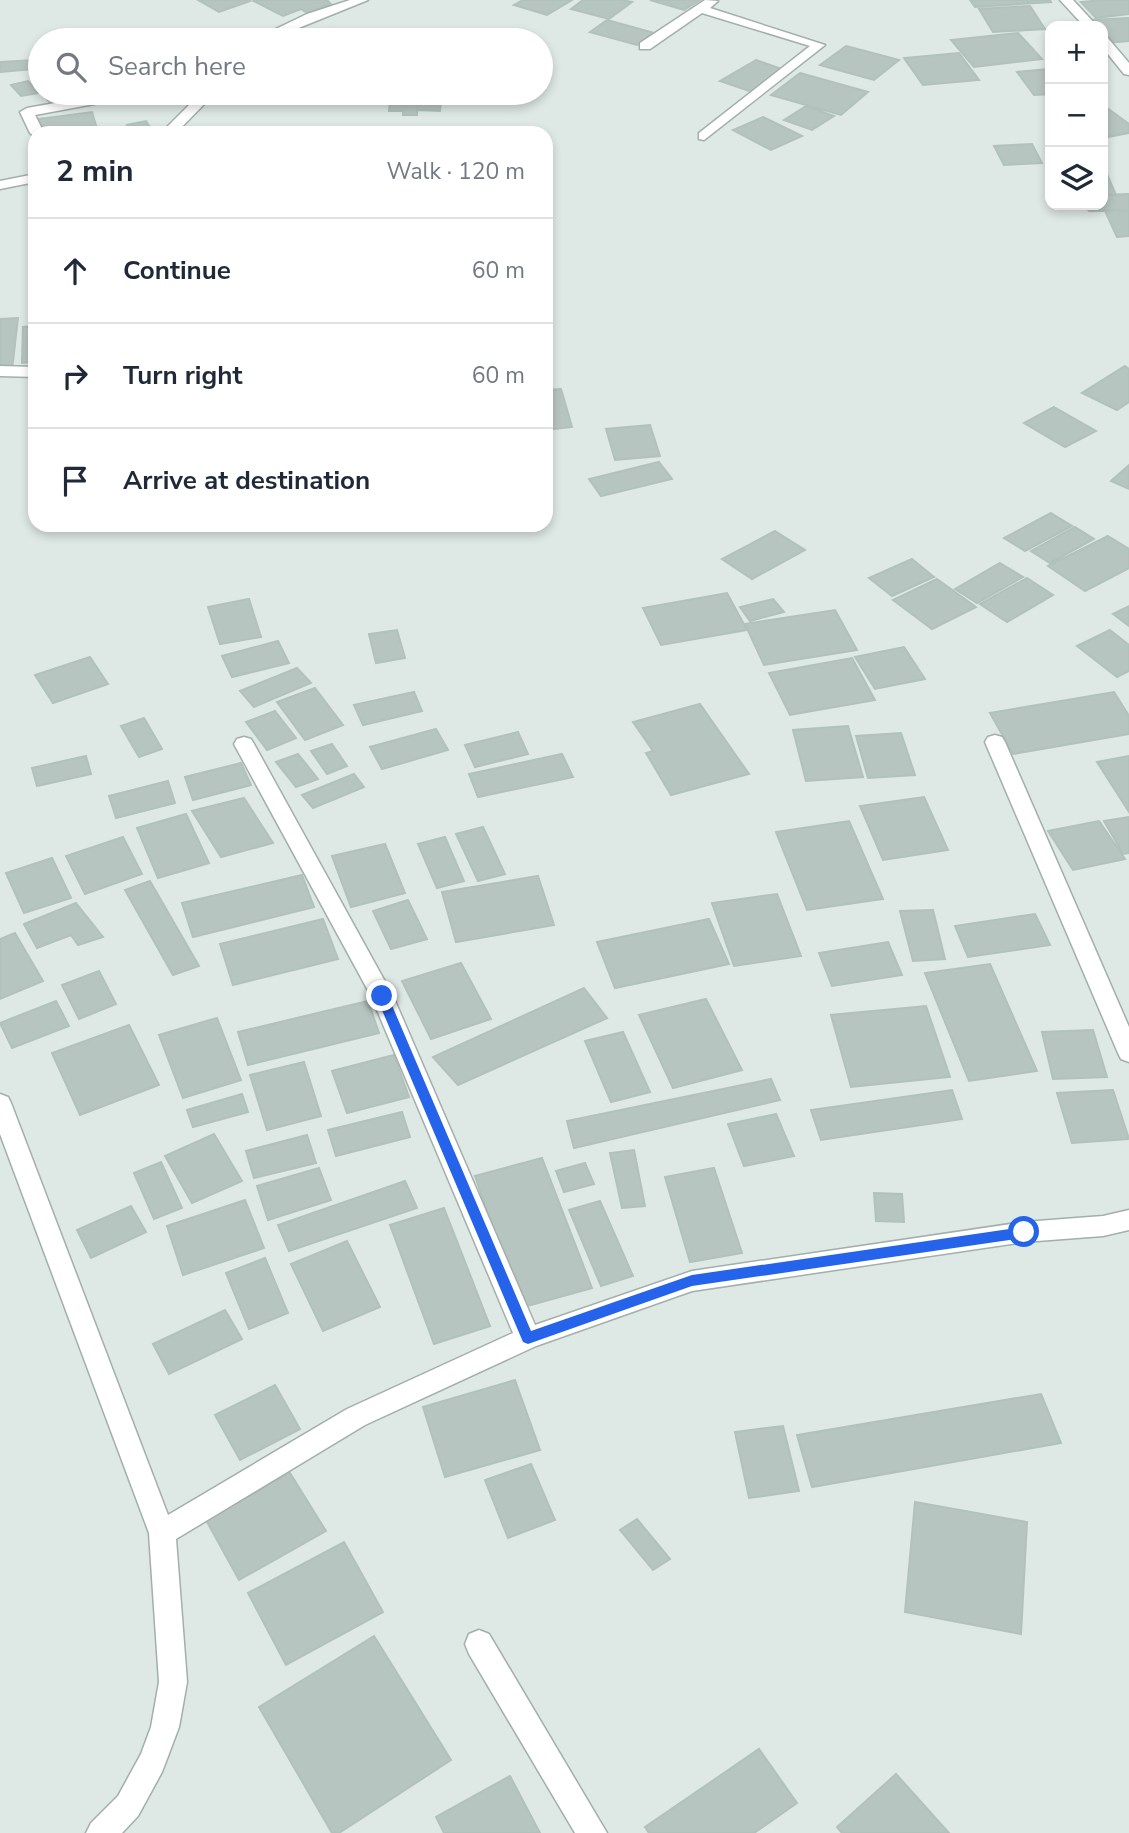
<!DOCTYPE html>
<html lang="en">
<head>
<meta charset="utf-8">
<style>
  :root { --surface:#fff; --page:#f6f6f7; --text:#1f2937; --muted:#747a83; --line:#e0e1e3 }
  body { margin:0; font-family:"Nunito Sans",sans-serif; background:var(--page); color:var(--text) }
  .controls { position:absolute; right:21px; top:21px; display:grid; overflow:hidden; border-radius:14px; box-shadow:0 4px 10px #0003 }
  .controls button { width:63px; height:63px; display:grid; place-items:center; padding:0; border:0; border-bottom:2px solid var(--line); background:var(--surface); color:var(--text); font:35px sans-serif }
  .stop { position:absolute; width:21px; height:21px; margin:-16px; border:5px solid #2563eb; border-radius:50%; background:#fff }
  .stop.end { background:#2563eb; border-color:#fff; box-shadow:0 2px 7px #0008 }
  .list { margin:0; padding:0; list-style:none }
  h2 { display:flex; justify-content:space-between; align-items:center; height:91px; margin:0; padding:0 28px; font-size:30px }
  h2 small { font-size:23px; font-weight:400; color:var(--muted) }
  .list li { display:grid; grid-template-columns:46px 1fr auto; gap:21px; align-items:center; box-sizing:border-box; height:105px; padding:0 28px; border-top:2px solid var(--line) }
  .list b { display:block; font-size:26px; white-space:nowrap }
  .list em { font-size:23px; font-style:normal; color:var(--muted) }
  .icon { flex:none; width:38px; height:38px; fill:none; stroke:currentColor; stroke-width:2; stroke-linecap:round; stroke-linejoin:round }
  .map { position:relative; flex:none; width:1129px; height:1833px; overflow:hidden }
  .search { position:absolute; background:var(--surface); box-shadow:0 4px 10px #0003; left:28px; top:28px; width:525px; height:77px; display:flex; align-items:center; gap:18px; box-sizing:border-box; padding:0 24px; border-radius:38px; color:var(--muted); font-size:26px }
  .panel { position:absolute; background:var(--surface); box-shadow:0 4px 10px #0003; left:28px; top:126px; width:525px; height:406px; border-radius:21px }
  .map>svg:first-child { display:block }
  .building { fill:#b7c5c0; stroke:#b1c1bb; stroke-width:2 }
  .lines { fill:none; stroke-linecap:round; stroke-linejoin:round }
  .street-casing { stroke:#a2afab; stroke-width:3 }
  .street { fill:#fff; fill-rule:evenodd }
  .route { fill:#2563eb }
</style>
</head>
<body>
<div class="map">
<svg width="1129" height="1833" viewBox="0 0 1129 1833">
  <rect width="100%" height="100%" fill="#dee8e4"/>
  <path class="building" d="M198,0h51l1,1 -31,11z
    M252,0h75l4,4 -24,9 -6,-4 -18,7z
    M523,0h49l-25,15 -33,-10z
    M583,0h40l9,2 -23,17 -38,-10z
    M650,0h50l-16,10z
    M970,0h80l1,2 -76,5z
    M1103,0h26v14l-33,4 -15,-16z
    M1030,6l15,23 -52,3 -14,-23z
    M1129,18v23l-23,2 -3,-6v-11h-7l-5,-6z
    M607,20l47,13 -17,12 -47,-13z
    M326,30l20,10h-49z
    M1018,33l24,26 -68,8 -23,-27z
    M846,46l53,14 -25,20 -54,-15z
    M959,53l20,27 -56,5 -19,-27z
    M34,60l-1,9 -33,3v-10z
    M756,60l34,12 -35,21 -35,-12z
    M1048,69l2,3v22l-16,1 -17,-23z
    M800,73l68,19 -27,23 -70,-20z
    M28,81l10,12 -17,3 -10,-11z
    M375,93h67l-2,18 -23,-1v5h-14v-4h-14l1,-11h-16z
    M69,94l5,6 -22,5 -5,-6z
    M1103,105l26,19v9l-26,5z
    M806,106l28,10 -22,14 -28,-10z
    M92,112l6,20 -57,1 -3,-14z
    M763,117l39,19 -31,14 -38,-20z
    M146,121l8,12h-22l-5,-8z
    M1032,144l10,19 -38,2 -10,-19z
    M1103,165l13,30h-13z
    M1129,194v16l-40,1 -4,-6h18v-10z
    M1129,210v26l-12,1 -12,-26z
    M18,318l-6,52 -12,1v-52z
    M35,326v36l-13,1 1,-36z
    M1125,366l4,3v33l-12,8 -35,-17z
    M561,389l11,38 -26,3v-40z
    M1054,407l42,24 -31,16 -41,-24z
    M650,425l10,31 -45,4 -9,-31z
    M659,462l13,17 -71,17 -12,-17z
    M1129,465v24l-18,-8z
    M1051,513l21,13 -47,25 -21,-13z
    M1075,527l19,12 -44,24 -19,-12z
    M775,531l30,19 -53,29 -30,-20z
    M1108,536l21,13v19l-44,23 -37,-25z
    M912,559l22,18 -42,19 -23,-18z
    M1000,563l23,14 -46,26 -22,-14z
    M1027,578l26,17 -46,27 -27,-18z
    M937,579l39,28 -44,22 -39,-29z
    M727,593l20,37 -86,15 -18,-37z
    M249,599l12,38 -41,7 -12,-37z
    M773,599l11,13 -34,9 -10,-14z
    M1129,606v20l-16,-12z
    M835,610l22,40 -93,15 -19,-41z
    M397,630l8,28 -29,5 -7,-29z
    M1110,630l19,15v26l-12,6 -40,-31z
    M278,641l11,22 -57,14 -10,-21z
    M904,647l21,32 -50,10 -20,-32z
    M90,657l18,27 -55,19 -18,-28z
    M852,658l23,42 -85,15 -21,-42z
    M297,668l14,15 -57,24 -14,-16z
    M315,688l28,37 -38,15 -28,-38z
    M414,692l8,19 -59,14 -9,-20z
    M1114,692l15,24v18l-116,20 -23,-41z
    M700,704l49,70 -78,21 -25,-42 7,-2 -20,-29z
    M275,711l21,27 -29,12 -21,-28z
    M144,718l18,31 -23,8 -18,-31z
    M848,726l15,51 -57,4 -13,-51z
    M436,729l12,21 -66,19 -12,-22z
    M518,732l10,22 -53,13 -10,-22z
    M901,733l14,42 -47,3 -12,-42z
    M332,744l15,22 -20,8 -16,-23z
    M298,754l20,25 -22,8 -20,-25z
    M562,754l11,23 -95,20 -9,-23z
    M86,756l5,18 -54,12 -5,-18z
    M1129,756v56l-32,-50z
    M241,763l10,22 -58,15 -8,-23z
    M354,774l10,13 -51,21 -11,-13z
    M168,781l7,22 -59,15 -7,-22z
    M924,797l24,53 -65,10 -23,-54z
    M244,798l29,45 -52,14 -29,-46z
    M186,814l23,49 -51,15 -21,-50z
    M1129,817v36l-6,1 -19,-33z
    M849,821l34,78 -76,11 -31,-78z
    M1099,821l26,38 -52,11 -25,-39z
    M483,827l22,47 -27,7 -22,-47z
    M123,837l19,37 -57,20 -19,-38z
    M445,837l19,44 -27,7 -19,-44z
    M385,844l20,49 -54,14 -19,-51z
    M52,858l19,40 -47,15 -18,-40z
    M302,875l12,32 -121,30 -11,-34z
    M538,876l16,49 -98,17 -14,-50z
    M150,881l49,85 -26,9 -48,-85z
    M777,894l24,62 -67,10 -22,-63z
    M408,900l19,39 -36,10 -18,-38z
    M76,903l27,34 -25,8 -7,-10 -34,13 -13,-24z
    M933,910l12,49 -32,2 -13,-50z
    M1035,914l15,31 -82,12 -13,-31z
    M323,919l15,40 -105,26 -13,-41z
    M709,919l20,45 -114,24 -18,-46z
    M15,933l28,48 -43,18v-60z
    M888,942l14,33 -70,11 -13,-33z
    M461,963l30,56 -60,20 -29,-58z
    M990,964l47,107 -68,10 -44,-108z
    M99,971l17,33 -37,15 -17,-34z
    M584,988l23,30 -149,67 -25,-28z
    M706,999l36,71 -69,18 -34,-73z
    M56,1001l13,25 -57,22 -12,-25z
    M368,1001l11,32 -131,32 -10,-33z
    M926,1006l24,71 -99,10 -20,-72z
    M217,1018l24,62 -58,18 -24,-63z
    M129,1025l30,60 -79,30 -28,-62z
    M1093,1030l14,47 -54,2 -11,-47z
    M623,1032l27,60 -39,10 -26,-61z
    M394,1055l15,42 -62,16 -15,-42z
    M304,1062l17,54 -54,14 -17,-55z
    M771,1079l9,21 -206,48 -7,-27z
    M952,1090l10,29 -141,21 -10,-30z
    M1113,1090l16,49 -57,4 -15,-50z
    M242,1094l6,18 -55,15 -6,-17z
    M402,1112l8,25 -74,19 -8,-26z
    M776,1114l18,42 -50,10 -16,-42z
    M214,1134l28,47 -50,22 -27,-47z
    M307,1135l9,28 -62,15 -8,-27z
    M634,1150l11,56 -23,2 -12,-55z
    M542,1158l50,130 -72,20 -45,-132z
    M161,1162l21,46 -28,11 -20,-46z
    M585,1163l9,21 -30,8 -8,-21z
    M319,1168l12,32 -63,20 -11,-34z
    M714,1168l28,85 -52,9 -25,-85z
    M405,1181l12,27 -128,43 -11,-26z
    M874,1193l28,1 2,28 -28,-1z
    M245,1200l19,48 -81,27 -16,-49z
    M600,1201l33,75 -32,10 -32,-76z
    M131,1206l15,26 -55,26 -14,-28z
    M444,1208l46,118 -56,18 -44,-119z
    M347,1241l33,66 -57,24 -32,-67z
    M265,1258l23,55 -39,16 -23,-56z
    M225,1310l17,29 -73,35 -16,-30z
    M515,1380l25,70 -95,27 -22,-70z
    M275,1385l25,44 -60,31 -25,-45z
    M1041,1394l20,49 -249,44 -15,-52z
    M783,1426l16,65 -50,7 -14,-66z
    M531,1464l24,56 -47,18 -23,-58z
    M290,1473l36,58 -87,49 -33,-60z
    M915,1502l112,20 -6,112 -116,-22z
    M637,1519l33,40 -17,11 -33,-40z
    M344,1542l39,70 -97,53 -38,-72z
    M374,1636l77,124 -112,73h-7l-73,-126z
    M759,1749l38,54 -43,30h-105l-4,-6z
    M896,1774l53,59h-107l-5,-6z
    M510,1776l30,57h-96l-8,-16z"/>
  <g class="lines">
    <defs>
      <path id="street" d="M350,0h18l-99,40h-16l54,-26z
        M705,0l13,1 -8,7 115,37 -121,95 -5,-1v-6l111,-87 -108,-33 -52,36h-10v-6z
        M1060,0h13l24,26h-13z
        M1103,36l4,1 22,26v12l-5,-1 -21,-26z
        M111,93h28l-7,4 -97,18 9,18h-9v4l-5,-4 -10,-21 7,-4z
        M201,93h14l-39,40h-15z
        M35,174v8l-35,7v-8z
        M0,366l35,1v10l-35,-1z
        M995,735l7,2 3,5 124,285v35l-8,-3 -3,-6 -133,-311 3,-5z
        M244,737l7,2 3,5 139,252 142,329 157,-54 332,-49 79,-6 26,-6v20l-26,6 -79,6 -332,49 -156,55 -171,79 -189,114 11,143 -8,45 -17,45 -24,44 -16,17h-36l5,-10 27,-27 23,-42 10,-27 8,-45 -10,-149 -149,-399v-40l8,3 3,6 157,412 179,-106 166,-76 -142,-337 -137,-252 3,-5z
        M479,1630l10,4 118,199h-32l-106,-179 -4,-10 4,-10z"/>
    </defs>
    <use href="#street" class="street-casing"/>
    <use href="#street" class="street"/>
  </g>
  <path class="route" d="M382,992l6,4 143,335 161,-56 332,-48 6,5 -6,6 -332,48 -164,58 -5,-2 -147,-346z"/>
</svg>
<div class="controls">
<button>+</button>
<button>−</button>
<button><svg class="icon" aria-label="layers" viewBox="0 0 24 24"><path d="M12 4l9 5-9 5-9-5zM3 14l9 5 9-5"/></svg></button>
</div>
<div class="stop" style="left:1024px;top:1232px"></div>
<div class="stop end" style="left:382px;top:996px"></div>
<div class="search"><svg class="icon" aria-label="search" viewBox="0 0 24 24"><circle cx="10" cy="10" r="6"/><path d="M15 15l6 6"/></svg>Search here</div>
<section class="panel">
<h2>2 min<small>Walk · 120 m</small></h2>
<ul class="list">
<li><svg class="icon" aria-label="ahead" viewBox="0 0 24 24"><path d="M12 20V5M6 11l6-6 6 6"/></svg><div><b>Continue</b></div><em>60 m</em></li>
<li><svg class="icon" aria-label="right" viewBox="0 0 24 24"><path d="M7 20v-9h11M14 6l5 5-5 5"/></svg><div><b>Turn right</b></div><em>60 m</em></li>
<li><svg class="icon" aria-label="arrive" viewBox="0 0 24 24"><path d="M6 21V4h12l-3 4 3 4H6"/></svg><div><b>Arrive at destination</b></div></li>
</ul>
</section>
</div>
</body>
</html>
